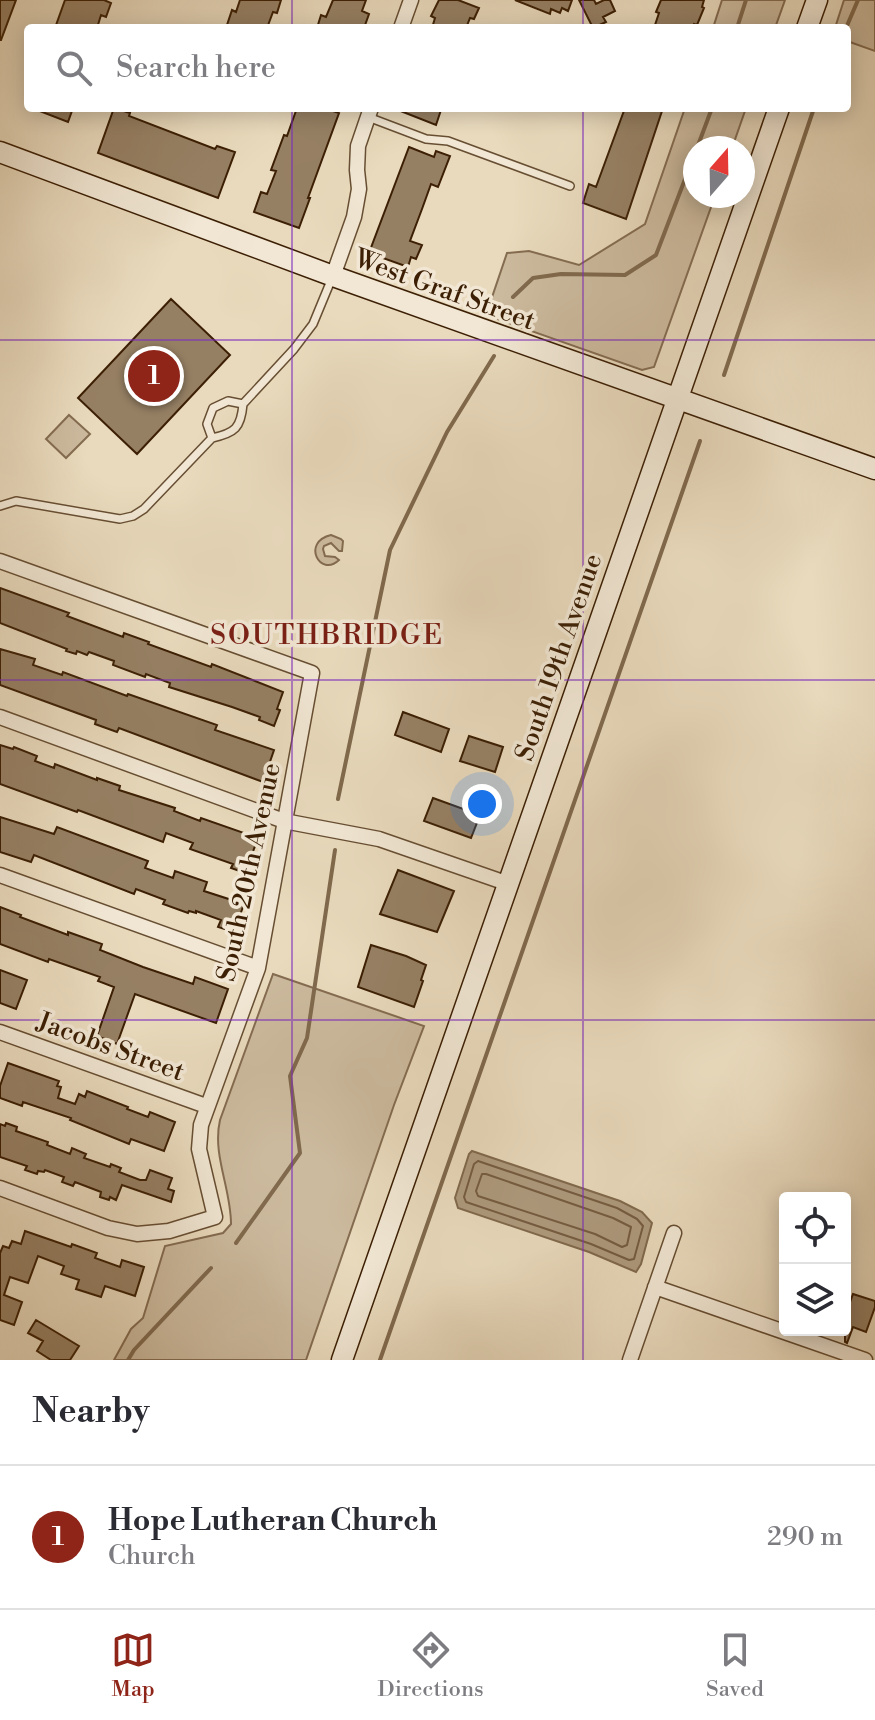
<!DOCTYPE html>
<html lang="en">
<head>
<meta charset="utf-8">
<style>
  :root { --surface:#fff; --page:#f2f2f3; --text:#2b2b33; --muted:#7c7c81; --line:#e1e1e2; --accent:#8f2418 }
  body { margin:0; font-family:"Libre Bodoni",serif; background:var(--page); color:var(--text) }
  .controls { position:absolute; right:24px; bottom:24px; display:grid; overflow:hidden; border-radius:8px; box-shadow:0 4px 20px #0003 }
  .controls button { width:72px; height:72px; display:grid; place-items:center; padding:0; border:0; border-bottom:2px solid var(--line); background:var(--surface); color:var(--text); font:40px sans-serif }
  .compass { position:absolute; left:683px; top:136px; width:72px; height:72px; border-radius:50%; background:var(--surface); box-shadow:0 4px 20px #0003; rotate:20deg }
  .you { position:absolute; left:482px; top:804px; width:28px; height:28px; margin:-20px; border:6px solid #fff; border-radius:50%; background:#1a73e8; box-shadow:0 0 0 12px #1a73e833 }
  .badge { display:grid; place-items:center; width:52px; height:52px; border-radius:50%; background:var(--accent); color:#fff; font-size:26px; font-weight:700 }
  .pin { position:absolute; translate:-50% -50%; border:4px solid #fff; box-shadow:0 2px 8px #0006 }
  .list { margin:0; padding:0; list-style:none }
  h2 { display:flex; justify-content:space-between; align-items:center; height:104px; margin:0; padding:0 32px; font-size:34px }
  h2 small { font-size:26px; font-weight:400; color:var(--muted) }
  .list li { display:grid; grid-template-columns:52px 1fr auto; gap:24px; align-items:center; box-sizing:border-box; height:144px; padding:0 32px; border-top:2px solid var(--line) }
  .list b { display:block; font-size:30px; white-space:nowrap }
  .list p { margin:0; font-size:26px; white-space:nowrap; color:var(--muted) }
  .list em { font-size:26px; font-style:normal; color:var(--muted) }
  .icon { flex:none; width:44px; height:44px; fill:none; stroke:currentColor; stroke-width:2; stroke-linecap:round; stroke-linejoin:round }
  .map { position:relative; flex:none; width:875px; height:1360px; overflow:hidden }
  .search { position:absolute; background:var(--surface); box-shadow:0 4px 20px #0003; left:24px; right:24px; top:24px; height:88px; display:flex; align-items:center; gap:20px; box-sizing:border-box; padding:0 28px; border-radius:8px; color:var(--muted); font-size:30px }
  .sheet { height:248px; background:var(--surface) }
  nav { display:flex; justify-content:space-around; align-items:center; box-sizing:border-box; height:112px; border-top:2px solid var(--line); background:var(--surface); font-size:22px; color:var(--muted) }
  nav a { display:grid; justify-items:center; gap:4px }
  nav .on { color:var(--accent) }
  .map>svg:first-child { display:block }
  .green { fill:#ccba9e; stroke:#846c51; stroke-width:2 }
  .water { fill:#ae9a7e; stroke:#80694d; stroke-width:2 }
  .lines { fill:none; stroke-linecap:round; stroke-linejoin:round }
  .shore { stroke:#755c41; stroke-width:2 }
  .stream { stroke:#80694d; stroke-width:4 }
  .building { fill:#968064; stroke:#3c1f04; stroke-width:2 }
  .lane-casing { stroke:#674e32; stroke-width:10 }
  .street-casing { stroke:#674e32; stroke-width:17 }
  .secondary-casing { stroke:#3c1f04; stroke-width:23 }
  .lane { stroke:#f1e7d4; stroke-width:7 }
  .street { stroke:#f1e7d4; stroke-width:14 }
  .secondary { stroke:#f1e7d4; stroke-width:20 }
  .grid { fill:none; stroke:#7b2cbf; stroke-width:2; stroke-opacity:0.55 }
  .labels { text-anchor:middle; stroke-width:7; stroke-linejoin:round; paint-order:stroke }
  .street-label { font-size:26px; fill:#3c1f04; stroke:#f1e7d4 }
  .neighbourhood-label { font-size:28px; letter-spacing:2px; fill:#7a1f14; stroke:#f1e7d4 }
</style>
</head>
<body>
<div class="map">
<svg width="875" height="1360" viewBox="0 0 875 1360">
  <rect width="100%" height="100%" fill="#e9dabd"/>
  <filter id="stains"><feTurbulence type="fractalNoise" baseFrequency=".0025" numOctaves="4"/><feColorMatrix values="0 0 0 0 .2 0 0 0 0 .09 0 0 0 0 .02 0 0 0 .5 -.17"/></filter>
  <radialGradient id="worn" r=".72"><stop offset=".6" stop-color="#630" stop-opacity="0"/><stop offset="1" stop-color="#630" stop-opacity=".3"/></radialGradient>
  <path class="green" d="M722,0h63l-10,28h-62z
    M844,0h31v51l-28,-10v-13h-12z
    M685,108h61l-14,40h-37v48h20l-61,171 -12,3 -156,-55 21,-62 22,-2 50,14 66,-41z
    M69,415l21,19 -24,24 -20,-19z
    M331,535l10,4 2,2 -1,10h-3l-8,-8 -7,3 -1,3 2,7 10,1 4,3c-19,18 -38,-18 -8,-25z
    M273,974l151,52 -30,79 -88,255h-192l17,-31 12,-11 22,-72 58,-13 8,-9c0,-36 -19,-69 -11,-104z"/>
  <path class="water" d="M472,1151l148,50 22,11 10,11 -11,41 -5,8 -47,-20 -131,-44 -3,-10 14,-44z"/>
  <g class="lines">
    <path class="shore" d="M478,1161l139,47 20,11 6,7 -9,33 -5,1 -38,-16 -125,-42 -2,-5 10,-33z
      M482,1174h4l127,44 18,9 -4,18 -5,2 -27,-13 -117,-38 -2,-5z"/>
    <path class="stream" d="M737,28l9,-28
      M846,28l12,-28
      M697,148l15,-40
      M513,297l20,-19 28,-4 64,1 31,-20 39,-102
      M724,375l90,-267
      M338,799l52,-249 57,-118 47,-76
      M236,1243l64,-90 -10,-77 17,-38 28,-188
      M128,1360l6,-10 77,-82
      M380,1360l320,-919"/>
  </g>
  <path class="building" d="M0,0h16l-15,40h-1z
    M65,0h39l7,3 -5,14 -5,-2 -4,13h-42z
    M240,0h41l-4,13 -4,-1 -6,16h-41l6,-18 4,2z
    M333,0h33l-4,11 7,3 -5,14h-47l4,-13 5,2z
    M439,0h19l21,8 -5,11 -4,-1 -4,10h-34l3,-10 -4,-2z
    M515,0h57l-4,11 -6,-3 -2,5 -9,-4 -1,5z
    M579,0h15l2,4 8,-4h6l5,11 -12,6 3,5 -13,6z
    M661,0h43l-2,7 2,1 -7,17 -3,-1 -1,4h-39l5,-15 -3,-1z
    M32,108h41l-5,14z
    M114,108l16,5 -1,3 86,33 2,-3 18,6 -17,46 -120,-45z
    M297,108h27l15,5 -31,85h2l-11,30 -45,-16 7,-20 6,2 9,-23 -5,-1 13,-35 3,1z
    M393,108h42l6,2 -5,15z
    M625,108h38l-37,111 -43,-16 6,-19 7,3z
    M409,147l25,10 2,-6 14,5 -12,31 -7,-3 -9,25 -12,32 12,4 -6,14 -5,-2 -3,10 -39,-14z
    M171,299l59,56 -93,99 -59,-56z
    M0,588l69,25 -2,3 56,21 1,-4 25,9 -1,2 63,23 1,-3 71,28 -6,17 3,1 -6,16 -15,-6 1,-3 -28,-10 -63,-20 1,-4 -24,-9 -1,3 -32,-12 1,-4 -25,-9 -2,3 -10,-4 -1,3 -10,-3 1,-2 -67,-26z
    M0,649l35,10 -2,6 29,10 1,-3 64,24 1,-2 89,31 -2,5 59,20 -11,32 -144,-54 -2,4 -22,-8 1,-4 -96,-35z
    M403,712l46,17 -8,23 -46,-17z
    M469,736l34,11 -8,25 -35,-11z
    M0,745l13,4 1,-2 23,9 -2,5 19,7 1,-4 42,16v-2l23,8 -1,4 56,18 -1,3 26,10 1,-3 57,20 -13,35 -14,-5 2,-4 -43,-15 3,-6 -27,-10 -3,9 -85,-32 -1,2 -77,-28z
    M433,798l47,17 -9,23 -47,-17z
    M0,817l54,17 3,-7 91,34 -3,7 28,10 2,-7 32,11 -3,9 40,13 -10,28 -16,-5 3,-7 -25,-9v2l-7,-2 -1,2 -25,-9 2,-4 -29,-11 -2,5 -100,-39 -3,7 -31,-10z
    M398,870l56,21 -17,41 -57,-18z
    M0,907l21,8 -1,2 48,18v-3l34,12 -2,6 43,17 50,17 2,-7 33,12 -12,34 -81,-29 -18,50 -20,-8 17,-49 -16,-6 2,-4 -51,-18 -1,3 -48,-18z
    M371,945l35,11 20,9 -5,15 2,1 -9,26 -56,-20z
    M0,970l27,10 -11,29 -16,-6z
    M8,1063l51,18 -2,5 4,1 -3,11 17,6 4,-10 6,3 2,-6 41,16 -1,2 21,8 2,-5 25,10 -11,29 -33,-12 -2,5 -59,-24 1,-2 -48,-16 -1,4 -22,-8v-12z
    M6,1123l11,4 -1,4 32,11 -1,3 23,9 2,-6 14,6 -2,4 26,9 1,-3 10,4 -2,4 21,8h6l4,-10 22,8 -4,11 6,2 -3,11 -49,-17 -6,15 -6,-3 -1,3 -9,-3 1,-5 -26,-10 -2,4 -11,-4 2,-5 -19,-7 -1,2 -6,-1 -1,3 -12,-4 2,-4 -27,-9v-33l5,2z
    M25,1231l46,16 1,-3 25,9 -2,5 25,9 2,-7 22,7 -9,29 -30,-10 -4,11 -25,-8 3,-9 -18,-6 3,-8 -26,-10 -10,27 -18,-6 -6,18 18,7 -8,23 -14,-5v-67l3,-7 6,2 3,-7 9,3z
    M853,1294l22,7v6l-9,25 -13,-5 -6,16 -2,-1v-26z
    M36,1320l43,26 -9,14h-19l-14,-9 6,-10 -15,-8z"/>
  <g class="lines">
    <defs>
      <path id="lane" d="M368,117l58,22 22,2 122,45
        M212,438c23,-5 29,-10 31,-34
        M0,506l16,-5 104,18 13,-3 11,-7 68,-71 -5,-14 6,-16 15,-7 15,3 51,-55 19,-25 19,-46"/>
      <path id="street" d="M401,28l10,-28
        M333,276l21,-59 5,-28 -2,-19 1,-24 13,-38
        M0,561l312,112 -54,295 -57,157 -2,24 16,68 -46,14 -32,3 -29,-6 -108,-40
        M0,717l284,104 95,18 127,44
        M0,875l258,93
        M0,1032l206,74
        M655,1287l210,73
        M630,1360l44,-127"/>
      <path id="secondary" d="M807,28l10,-28
        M0,152l333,124 542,193
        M342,1360c143,-418 289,-835 437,-1252"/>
    </defs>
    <use href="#lane" class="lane-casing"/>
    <use href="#street" class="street-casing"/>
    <use href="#secondary" class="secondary-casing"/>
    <use href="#lane" class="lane"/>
    <use href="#street" class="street"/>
    <use href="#secondary" class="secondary"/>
  </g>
  <path class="grid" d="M292,0v28M583,0v28M292,108v1252M583,108v1252M0,340h875M0,680h875M0,1020h875"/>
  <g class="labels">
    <g class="street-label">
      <text transform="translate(445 289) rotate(20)" y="9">West Graf Street</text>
      <text transform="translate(558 657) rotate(-71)" y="9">South 19th Avenue</text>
      <text transform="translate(248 872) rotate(-78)" y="9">South 20th Avenue</text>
      <text transform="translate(111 1046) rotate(20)" y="9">Jacobs Street</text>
    </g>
    <g class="neighbourhood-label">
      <text x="327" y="644">SOUTHBRIDGE</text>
    </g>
  </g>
  <rect width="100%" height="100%" filter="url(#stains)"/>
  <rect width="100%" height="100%" fill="url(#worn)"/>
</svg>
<div class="controls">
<button><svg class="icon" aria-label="locate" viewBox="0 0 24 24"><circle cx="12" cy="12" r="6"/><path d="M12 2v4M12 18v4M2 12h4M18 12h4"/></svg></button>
<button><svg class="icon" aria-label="layers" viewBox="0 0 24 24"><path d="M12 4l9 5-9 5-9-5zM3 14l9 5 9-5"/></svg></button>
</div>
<svg class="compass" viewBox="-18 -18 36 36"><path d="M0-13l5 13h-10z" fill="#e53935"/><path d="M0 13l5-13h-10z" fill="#7c7c81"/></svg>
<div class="you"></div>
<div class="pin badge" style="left:154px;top:376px">1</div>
<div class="search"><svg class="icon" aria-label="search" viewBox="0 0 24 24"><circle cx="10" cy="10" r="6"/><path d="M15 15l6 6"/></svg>Search here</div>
</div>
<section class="sheet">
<h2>Nearby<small></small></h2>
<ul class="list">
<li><span class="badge">1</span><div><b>Hope Lutheran Church</b><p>Church</p></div><em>290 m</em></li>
</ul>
</section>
<nav>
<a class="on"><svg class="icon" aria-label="map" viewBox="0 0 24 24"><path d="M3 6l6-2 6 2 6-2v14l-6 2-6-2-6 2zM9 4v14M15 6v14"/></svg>Map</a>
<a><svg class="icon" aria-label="directions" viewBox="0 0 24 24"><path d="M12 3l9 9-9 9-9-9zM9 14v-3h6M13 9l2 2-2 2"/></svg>Directions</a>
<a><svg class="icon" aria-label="saved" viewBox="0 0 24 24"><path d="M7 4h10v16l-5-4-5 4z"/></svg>Saved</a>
</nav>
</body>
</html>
